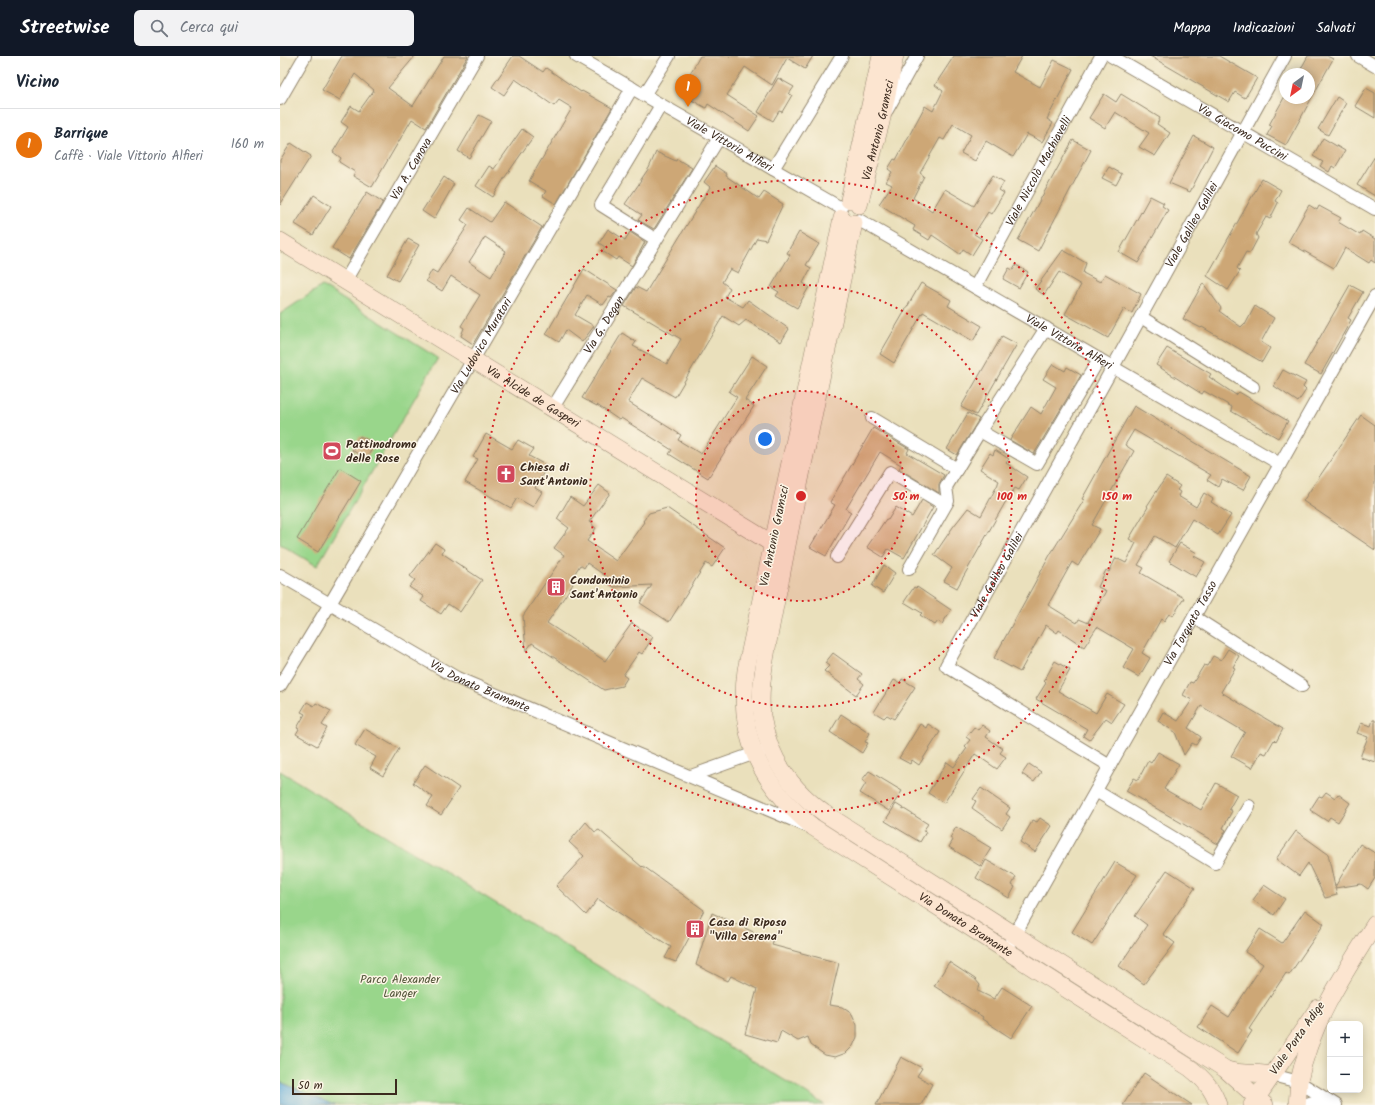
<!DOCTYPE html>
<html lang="it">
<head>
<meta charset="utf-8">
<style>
  :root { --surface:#fff; --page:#f2f2f3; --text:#1f2937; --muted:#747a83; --line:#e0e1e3; --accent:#111827 }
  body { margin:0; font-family:Kalam,sans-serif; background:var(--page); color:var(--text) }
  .controls { position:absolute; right:12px; bottom:12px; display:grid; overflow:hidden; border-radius:6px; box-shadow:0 2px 10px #0003 }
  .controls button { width:36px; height:36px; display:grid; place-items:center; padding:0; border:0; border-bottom:1px solid var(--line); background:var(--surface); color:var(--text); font:20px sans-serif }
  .compass { position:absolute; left:999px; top:12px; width:36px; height:36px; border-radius:50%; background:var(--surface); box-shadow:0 2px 10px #0003; rotate:213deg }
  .scale { position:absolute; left:12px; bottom:10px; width:105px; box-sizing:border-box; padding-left:4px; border:2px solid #3b2a1e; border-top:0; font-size:11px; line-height:14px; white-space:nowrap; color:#3b2a1e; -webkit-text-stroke:3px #fcf5e5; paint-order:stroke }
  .you { position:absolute; left:485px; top:383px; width:14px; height:14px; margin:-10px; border:3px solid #fff; border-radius:50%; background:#1a73e8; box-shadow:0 0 0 6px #1a73e833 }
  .badge { display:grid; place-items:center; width:26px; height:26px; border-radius:50%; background:var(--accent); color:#fff; font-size:13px; font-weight:700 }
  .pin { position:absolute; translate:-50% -33px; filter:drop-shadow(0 1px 2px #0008) }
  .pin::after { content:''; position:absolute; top:21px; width:14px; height:12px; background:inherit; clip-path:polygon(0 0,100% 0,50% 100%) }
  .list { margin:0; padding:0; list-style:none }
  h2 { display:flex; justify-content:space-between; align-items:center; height:52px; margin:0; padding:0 16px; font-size:17px }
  h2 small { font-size:13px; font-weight:400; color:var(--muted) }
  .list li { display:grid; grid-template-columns:26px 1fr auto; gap:12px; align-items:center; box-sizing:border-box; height:72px; padding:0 16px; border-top:1px solid var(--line) }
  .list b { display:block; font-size:15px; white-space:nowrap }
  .list p { margin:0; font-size:13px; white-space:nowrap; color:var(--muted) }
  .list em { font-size:13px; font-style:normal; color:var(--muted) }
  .icon { flex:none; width:22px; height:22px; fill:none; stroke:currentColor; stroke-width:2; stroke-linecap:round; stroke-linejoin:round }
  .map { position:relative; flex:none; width:1095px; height:1049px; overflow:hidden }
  header { display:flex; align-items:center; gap:24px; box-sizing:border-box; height:56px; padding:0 20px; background:var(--accent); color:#fff }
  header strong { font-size:19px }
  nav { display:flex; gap:22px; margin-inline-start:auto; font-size:14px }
  .search { width:280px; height:36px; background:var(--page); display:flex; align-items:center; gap:10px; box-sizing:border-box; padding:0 14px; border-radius:6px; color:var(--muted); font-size:15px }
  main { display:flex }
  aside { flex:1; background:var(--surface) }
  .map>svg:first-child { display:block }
  .green { fill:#99d68b; stroke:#6a8054 }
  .water { fill:#62abd9; stroke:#4e6a7c }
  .building { fill:#cda776; fill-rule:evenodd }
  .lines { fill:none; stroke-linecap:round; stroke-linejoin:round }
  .street-casing { stroke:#92856d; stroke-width:14 }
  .secondary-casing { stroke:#92856d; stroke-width:18 }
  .street { stroke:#fff; stroke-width:12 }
  .secondary { stroke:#fce5d0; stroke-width:17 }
  .ring { fill:none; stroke:#d62828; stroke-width:2; stroke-dasharray:2 4 }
  .labels { text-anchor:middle; stroke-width:3; stroke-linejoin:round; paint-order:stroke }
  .street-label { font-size:12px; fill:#3b2a1e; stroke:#fcf5e5 }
  .poi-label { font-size:12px; font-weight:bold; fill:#3b2a1e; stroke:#fcf5e5; text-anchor:start }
  .park-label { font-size:12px; fill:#525539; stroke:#fcf5e5 }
  .centre { fill:#d62828; stroke:#fcf5e5; stroke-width:2 }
  .ring-label { font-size:12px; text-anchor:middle; font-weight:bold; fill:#d62828; stroke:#fcf5e5; stroke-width:3; stroke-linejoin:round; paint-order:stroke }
</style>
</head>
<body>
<header>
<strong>Streetwise</strong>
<div class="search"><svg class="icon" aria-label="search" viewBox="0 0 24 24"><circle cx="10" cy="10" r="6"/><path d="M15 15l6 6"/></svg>Cerca qui</div>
<nav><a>Mappa</a><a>Indicazioni</a><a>Salvati</a></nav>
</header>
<main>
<aside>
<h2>Vicino<small></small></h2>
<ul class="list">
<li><span class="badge" style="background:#e8710a">1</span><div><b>Barrique</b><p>Caffè · Viale Vittorio Alfieri</p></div><em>160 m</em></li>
</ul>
</aside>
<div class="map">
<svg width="1095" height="1049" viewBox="0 0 1095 1049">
  <rect width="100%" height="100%" fill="#fcf5e5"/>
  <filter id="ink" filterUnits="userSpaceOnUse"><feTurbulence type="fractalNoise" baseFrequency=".025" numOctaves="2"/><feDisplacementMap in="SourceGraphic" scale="8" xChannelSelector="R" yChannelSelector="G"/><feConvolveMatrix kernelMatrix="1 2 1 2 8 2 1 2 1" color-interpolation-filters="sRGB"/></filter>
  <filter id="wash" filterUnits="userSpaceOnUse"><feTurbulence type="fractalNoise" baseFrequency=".012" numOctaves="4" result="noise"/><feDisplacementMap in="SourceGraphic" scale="16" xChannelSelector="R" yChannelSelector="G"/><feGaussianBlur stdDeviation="0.9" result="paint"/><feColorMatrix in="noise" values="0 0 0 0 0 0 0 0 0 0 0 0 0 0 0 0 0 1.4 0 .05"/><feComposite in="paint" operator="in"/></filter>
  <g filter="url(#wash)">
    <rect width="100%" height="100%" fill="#eae0bc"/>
    <path class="green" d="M42,230l116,72 -121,208 -37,-22v-230z
      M0,715l545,334h-492l-53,-23z"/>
    <path class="water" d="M0,1026l54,23h-54z"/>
    <g id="blocks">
      <path class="building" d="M62,0h73l-27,32 25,18 31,-50h24l-42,72 -14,-9 -40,68 -19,-11 2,-4 -16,-10 2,-4 -8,-6 15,-25 -7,-5 10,-16 8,5 15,-21 -19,-16 -15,26 -18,-10z
        M233,0h6l24,16 3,-4 35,24 1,-1 30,17 -56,96 -13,-8 3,-5 -17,-10 43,-73 -13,-8 -5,6 -39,-27 -11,16 -12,-8z
        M420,0h113l-8,13 -18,-11 -15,27 -27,-18 -18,28 32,21 -10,15 -41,-27 -2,4 -27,-15z
        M674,0h68l-9,16 27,15 14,-27 19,9 -26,50 6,4 -11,19 -15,-8 -14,23 -27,-16 -11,20 -14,-8 10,-18 -18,-11 -9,16 -4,-2 -20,35 4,3 -11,22 19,13 13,-22 29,17 19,-31 11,7 -5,8 5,3 -13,21 -3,-2 -14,22 8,5 -10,16 -9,-6 -3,5 -28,-19 -3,5 -16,-10 2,-4 -36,-22 13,-19 -6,-3 6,-10 -4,-3 6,-10 2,1 29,-54 8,5 10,-20 -8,-6z
        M870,0h69l38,22 -12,20 -10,-6 -6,10z
        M1028,0h19l6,3 -47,86 -19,-10 5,-9 -3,-1 16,-29v2h24v-24h-11z
        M498,22l16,9 -5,7 3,1 -10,17 -3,-1 -6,10 -15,-9z
        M1086,32l9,5v25l-20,-12z
        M824,38l12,8 5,-8 39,24 -3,6 13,9 -15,23 -16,-9 10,-14 -34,-21 -10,16 -16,-10z
        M1057,41l9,6 -18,32 -10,-6z
        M199,59l12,6 -22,37 -11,-7z
        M242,73l11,8 -28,40 -12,20 -17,-11 13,-20 5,3z
        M914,80l19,11 -23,45 -21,-9z
        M1043,82l22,13 -10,17 -3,-2 -3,6 -9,-6 3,-4 -10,-6z
        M793,84l18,10 -53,101 -20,-11z
        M11,87l20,13 -31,49v-45z
        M376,96l20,9 1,-2 15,9 -38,61 -16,-9 4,-5 -17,-11 16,-23h-1l9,-13z
        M1095,100v40l-18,-11z
        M435,110l12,8 -1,2 33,23 5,-7 19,12 -17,36 -9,-2 -19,35 -8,-4 -8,13 8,6 -5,9 18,10 5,-7 41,29 -8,13 -35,-22 -7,6 -16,-10 -48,81 -33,-19 -14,24 53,33 -3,5 23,14 36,-57 -8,-5 23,-36 15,10 -22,34 9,6 -46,72 -39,-24 3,-4 -51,-32 -2,2 -22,-15v1l-15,-8 40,-65 14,9 -3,4 34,18 14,-25 -57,-33 12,-19 10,5 64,-105 -6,-5z
        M829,111l13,7 -6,11 -14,-7z
        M164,121l10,7 -20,35 -12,-8z
        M982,123l19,11 -6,11 3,2 -8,16 -4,-2 -10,17 2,4 -8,15 -4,-1 -9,16 3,3 -12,19 -21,-14z
        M87,136l16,10 -34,57 -17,-11z
        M34,139l17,11 -18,29 -18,-11z
        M870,140l14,7 -2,3 6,4 -30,53 -19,-11z
        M224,146l38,25 -69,117 -12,-8 3,-8 -3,-2 19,-31 -29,-19 -9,15 -16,-10 6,-11 5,3 31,-48 -7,-5 8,-12 21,14zM205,181l21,14 -15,26 -22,-15z
        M1029,149l8,5 2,-4 22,12 -3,4 22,13 2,-4 13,8v24l-4,-3 -2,3 -24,-15 -11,20 -46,-26z
        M328,173l17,11 5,-8 15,10 -13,24 -14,-9 -2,3 -14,-9 3,-4 -6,-4z
        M519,176l20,12 -13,21 5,3 -8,15 6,4 -12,21 -21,-12 3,-4 -8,-5 19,-32 -3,-2z
        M128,183l11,6 -21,36 -11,-6z
        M783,194l23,13 -3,10 17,9 5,-8 36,20 -9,19 -8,-4 -16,29 -43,-24 16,-29 -22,-13 -15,23 -9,-6z
        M736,209l12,7 -9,16 -16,-9 6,-11 4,2z
        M304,213l33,21 -6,8 -2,-1 -6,8 -16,-10 -12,20 19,11 -12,16 -16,-12 -7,12 -13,-8z
        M641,227l30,17 -3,6 34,20 -9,15 -50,-29 -29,51 -14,-9z
        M923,227l18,25 -2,3 22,16 3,-3 1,1 10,-19 19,12 -13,24 9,6 -8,14 -60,-35 -1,1 -18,-9z
        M1070,229l13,7 -15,26 3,2 -30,54 -17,-9z
        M722,280l15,8 -41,71 -15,-8z
        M887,292l44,26 -2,3 27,18 3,-3 49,29 -10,17 -47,-27 1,-4 -28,-16 -2,3 -46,-29z
        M773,308l12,7 2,-4 14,8 -47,79 -24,-14 21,-33 10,7 15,-27 -13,-8z
        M1003,314l23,12 -3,5 3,3 -8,12 -24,-16z
        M854,350l117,70 -8,14 -21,-11 -4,8 -11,-7 4,-5 -77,-45 -9,15 9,6 -42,74 8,4 -22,37 -6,-4 -24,43 29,18 2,-4 12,5 -3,-2 18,-31 -8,-4 8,-17 3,2 7,-14 10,5 10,-20 -7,-4 19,-32 -1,-1 19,-29 14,9 -3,4 3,2 -2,4 18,11 8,-14 9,6 -2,3 20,13 -13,20 -26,-16 -17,29 -20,-12 -17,29 6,3 -3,5 43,25 -11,18 -4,-2 -5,7 -3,-2 -19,34 8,5 -11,19 -16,-9 11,-19 -37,-22 -13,20 -25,-17 -2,3 -11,-8 -26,47 -26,-14 56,-103 34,-55 -2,-1z
        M688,357l11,6 -22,36 -10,-6z
        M1081,359l14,10v125l-72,-49z
        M593,372l36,21 -2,4 37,22 -5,9v9l-40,-24 2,-4 -21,-13 -34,57 5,3 -25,44 -16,-9 25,-42 -5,-3z
        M206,378l26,15 6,-9 16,9 -5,7 18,10 -12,22 7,4 -9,15 -16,-9 -6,10 -46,-26 13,-23 -5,-2z
        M80,380l15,8 -9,15 -14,-9z
        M715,394l14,9 -3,4 21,14 -8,13 -4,-2 -9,13 -49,87 -13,-7 8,-13 -18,-13 19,-28 15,-19 13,8 17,-32v-1l1,-2 -19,-12 10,-16 3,2z
        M60,412l21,13 -43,71 -21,-13z
        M319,429l11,8 -21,29 7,6 -9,13 29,20 28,-39 -1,-1 6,-8 18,-5 58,40 -13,19 -6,-4 -37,59 -29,-19 12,-18 -38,2 -10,-6 3,-4 -20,-14 -3,5 -4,-3 -10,16 3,3 -26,39 58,38 27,-38 21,14 -11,17 -3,-2 -16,23 4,3 -5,8 -18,4 -72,-47 -6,8 -3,-35 41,-61 -10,-7 15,-20 -12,-9 13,-22 13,9z
        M642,444l11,7 -29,51 -16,-9 -5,8 -16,-10 19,-28 2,1 8,-13 16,10z
        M155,487l9,6 -2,4 40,27 -22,32 -12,-8 -7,10 -20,-13 3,-4 -15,-10 6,-7 -5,-4z
        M900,487l17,10 -3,3 11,6 -9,15 -27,-16z
        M604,509l11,8 -12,20 -11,-7z
        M634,531l2,1 1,-1 34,23 -9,14 -4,-3 -3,4 -15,-10 2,-2 -18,-11z
        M948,593l11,7 -6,11 2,1 -14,24 62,37 -7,13 -2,-2 -8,14 -5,-2 -9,16 -21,-12 14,-24 -44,-26 -13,22 13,9 -5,8 -4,-2 -8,12 -9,-23 -17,-11 5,-9 15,9 14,-21 -9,-5 7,-13 3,1 11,-18 3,1 6,-10 8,4z
        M553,597l29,21 -4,5 6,5 -8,11 -32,-24 5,-5 -4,-3z
        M775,605l15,9 -12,21 38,22 11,-19 17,10 -12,18 -6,-4 -17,22 -6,-4 4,-7 -51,-30 10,-16 -2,-2z
        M622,623l13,8 -21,32 -7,-4 -3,3 -10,-6 20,-32 6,3z
        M27,646l7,4 2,-3 15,8 -9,14 5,3 -10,18 -21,-12 3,-5 -2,-1 8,-14 -4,-2z
        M561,658l29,19 -5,9 3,1 -6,10 -32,-21z
        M1093,664h2v42l-15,-5 8,-20 -11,-4 4,-10 10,3z
        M640,668l6,4 2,-4 12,8 -21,33 -7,-5 -2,4 -11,-6z
        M702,669l8,6 -4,6 17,12 -3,4 6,4 -9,12 -22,-15 -31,49 -16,-10 19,-31 7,5 13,-19 -2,-2 5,-6 -4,-3 8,-10 4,3z
        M85,673l34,20 -16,27 -13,-8 6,-11 -21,-12z
        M878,696l21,12 -15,25 37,21 15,-27 21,12 -8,14 3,2 -9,17 3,2 -8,14 -92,-53 8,-13 4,2 10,-19 3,2z
        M749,708l12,8 -7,10 -12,-8z
        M145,709l34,23 -18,27 -14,-9 6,-9 -20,-14z
        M589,715l33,20 -13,20 -29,-18 6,-10 -4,-3z
        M701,732l29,20 -4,6 4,3 -8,12 -30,-21 4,-7 -3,-2z
        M1046,736l9,6 3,-4 12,9 -12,19 -8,-5 -3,4 -17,-11 9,-14 3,1z
        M616,748l32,20 -5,7 3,1 -6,10 -35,-21z
        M760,762l12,8 -17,26 -15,-10 13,-22 4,2z
        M306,766l9,10 4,-2 43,37 1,-1 61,44 -28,52 -11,-4 6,-11 -73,-48 -12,16 -30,-29 28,-30 -15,-14z
        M676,771l35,21 -11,18 -31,-19 4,-7 -3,-2z
        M1016,775l32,23 7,33 25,-43 15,9v25l-7,11 -7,-5 -26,4 2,7 -12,3 -17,-35 -9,13 -23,-17z
        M706,804l30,17 -4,8 3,2 -6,11 -33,-20z
        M835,806l22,13 -45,70 -20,-13z
        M887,814l28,18 -32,46 12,9 -31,41 -25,-18 28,-41 -12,-9z
        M984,829l21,14 -11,16 -21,-15z
        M1025,854l19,14 -35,51 -3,-2 -37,56 3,2 -14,22 -40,-26 14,-21 17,11 34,-53 -18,-12 15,-23 22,14z
        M432,857l61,28 -1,4 67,18 -10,42 13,2 10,7 5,11v12l-4,9 -7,7 -11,4 -10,-2 -14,-10 -3,-8 -10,4 -17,-10 -4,12 -32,-9 12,-45 -26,-13 -3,5 -32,-16z
        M669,906l26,17 5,6 -2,6 16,8 8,-12 30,19 -21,32 -29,-19 1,-2 -49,-31z
        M621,1001l21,11 -5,8 15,8 -11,21h-45z
        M864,1017l48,32h-69z"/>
    </g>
  </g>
  <g filter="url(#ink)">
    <use href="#blocks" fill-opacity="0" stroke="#92856d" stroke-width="1"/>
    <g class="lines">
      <defs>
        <g id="street">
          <path id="s1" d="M296,0l265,152"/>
          <path id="s2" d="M831,0l264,153"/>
          <path d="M1078,0l17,10"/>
          <path d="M364,39l25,-39"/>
          <path d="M0,43l25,-43"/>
          <path d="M607,54l30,-54"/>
          <path d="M493,113l69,-113"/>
          <path id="s3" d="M579,164l421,244"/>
          <path d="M375,183l-54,-34 60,-100"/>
          <path id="s4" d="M65,225l132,-225"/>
          <path id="s5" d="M695,231l126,-231"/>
          <path d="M861,261l112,70"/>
          <path id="s6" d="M272,353l167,-271"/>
          <path d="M592,362l85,51"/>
          <path d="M700,375l66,-103"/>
          <path d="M557,501l53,-85 55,33"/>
          <path d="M629,513l39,-68 -2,-14 34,-56 57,33 62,-105"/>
          <path id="s7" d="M0,519l177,103 350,148"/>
          <path d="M914,561l108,69"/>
          <path id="s8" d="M0,630l50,-82 302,-516"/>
          <path id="s9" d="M830,710l-164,-100 167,-299 172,-311"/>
          <path d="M411,720l70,-25"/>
          <path d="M816,735l119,72 34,-57"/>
          <path id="s10" d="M731,885l364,-645"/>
          <path d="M992,1019l27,7 37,23"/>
          <path d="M1026,1049c7,-5 15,-4 23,-2"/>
        </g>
        <g id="secondary">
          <path d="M569,144l32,-144"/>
          <path id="s11" d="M579,149l22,-83 14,-66"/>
          <path id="s12" d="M562,162l-96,452c-9,67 15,115 67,157l377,241c14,11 23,21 28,37"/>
          <path d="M574,167c-25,118 -51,236 -73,354 -5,22 -9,43 -13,65 -4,25 -9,48 -6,74 6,41 29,73 62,97l401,256 40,36"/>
          <path id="s13" d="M0,185l501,308"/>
          <path d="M947,1014c15,5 30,2 45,5"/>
          <path d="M972,1049l66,-97"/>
          <path d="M1017,1049c1,-8 1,-17 2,-24 12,-58 45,-108 76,-157"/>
        </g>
      </defs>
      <use href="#street" class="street-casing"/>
      <use href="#secondary" class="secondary-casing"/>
      <use href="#street" class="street"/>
      <use href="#secondary" class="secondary"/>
    </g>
  </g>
  <circle cx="521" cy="440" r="105" fill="#d62828" fill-opacity=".12"/>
  <g class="ring">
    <circle cx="521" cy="440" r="105"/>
    <circle cx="521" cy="440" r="211"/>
    <circle cx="521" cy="440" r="316"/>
  </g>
  <defs>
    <symbol id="stadium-square" viewBox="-11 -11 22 22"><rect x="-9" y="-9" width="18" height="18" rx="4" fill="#d1495b" stroke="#fcf5e5"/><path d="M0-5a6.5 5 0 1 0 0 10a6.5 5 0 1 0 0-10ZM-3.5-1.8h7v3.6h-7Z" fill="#fff"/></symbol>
    <symbol id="church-square" viewBox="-11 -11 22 22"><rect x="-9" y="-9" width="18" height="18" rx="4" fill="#d1495b" stroke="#fcf5e5"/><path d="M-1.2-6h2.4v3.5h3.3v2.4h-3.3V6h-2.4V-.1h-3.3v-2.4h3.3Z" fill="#fff"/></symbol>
    <symbol id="building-square" viewBox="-11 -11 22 22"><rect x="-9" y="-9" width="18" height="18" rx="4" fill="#d1495b" stroke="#fcf5e5"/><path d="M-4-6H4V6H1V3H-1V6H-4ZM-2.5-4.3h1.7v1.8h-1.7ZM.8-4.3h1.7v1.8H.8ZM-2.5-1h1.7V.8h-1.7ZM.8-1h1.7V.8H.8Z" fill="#fff"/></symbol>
  </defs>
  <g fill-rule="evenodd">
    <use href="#stadium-square" x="41" y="384" width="22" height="22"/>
    <use href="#church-square" x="215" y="407" width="22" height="22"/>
    <use href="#building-square" x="265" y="520" width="22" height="22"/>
    <use href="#building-square" x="404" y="862" width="22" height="22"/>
  </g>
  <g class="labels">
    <g class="street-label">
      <text dy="4" stroke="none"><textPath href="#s11" startOffset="77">Via Antonio Gramsci</textPath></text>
      <text dy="4" stroke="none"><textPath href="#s2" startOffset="152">Via Giacomo Puccini</textPath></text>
      <text dy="4" stroke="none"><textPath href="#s1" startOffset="177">Viale Vittorio Alfieri</textPath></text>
      <text dy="4" stroke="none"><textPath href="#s4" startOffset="130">Via A. Canova</textPath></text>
      <text dy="4" stroke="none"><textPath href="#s5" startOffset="132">Viale Niccolò Machiavelli</textPath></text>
      <text dy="4" stroke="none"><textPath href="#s9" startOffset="697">Viale Galileo Galilei</textPath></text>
      <text dy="4" stroke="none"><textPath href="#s6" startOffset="99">Via G. Degan</textPath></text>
      <text dy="4" stroke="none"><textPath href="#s3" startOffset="243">Viale Vittorio Alfieri</textPath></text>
      <text dy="4" stroke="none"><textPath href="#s8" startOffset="395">Via Ludovico Muratori</textPath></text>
      <text dy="4" stroke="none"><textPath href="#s13" startOffset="297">Via Alcide de Gasperi</textPath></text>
      <text transform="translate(494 480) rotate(-78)" y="4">Via Antonio Gramsci</text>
      <text dy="4" stroke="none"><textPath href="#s9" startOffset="296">Viale Galileo Galilei</textPath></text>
      <text dy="4" stroke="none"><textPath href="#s10" startOffset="365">Via Torquato Tasso</textPath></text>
      <text dy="4" stroke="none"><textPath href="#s7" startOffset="229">Via Donato Bramante</textPath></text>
      <text dy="4" stroke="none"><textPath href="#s12" startOffset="823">Via Donato Bramante</textPath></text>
      <text transform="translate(1017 982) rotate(-55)" y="4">Viale Porta Adige</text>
    </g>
    <g class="poi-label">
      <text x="66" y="392">Pattinodromo<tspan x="66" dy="14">delle Rose</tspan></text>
      <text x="240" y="415">Chiesa di<tspan x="240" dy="14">Sant'Antonio</tspan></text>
      <text x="290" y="528">Condominio<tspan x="290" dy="14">Sant'Antonio</tspan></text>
      <text x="429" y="870">Casa di Riposo<tspan x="429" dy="14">"Villa Serena"</tspan></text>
    </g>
    <g class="park-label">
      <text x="120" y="927">Parco Alexander<tspan x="120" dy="14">Langer</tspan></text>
    </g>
  </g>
  <circle cx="521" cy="440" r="6" class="centre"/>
  <g class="ring-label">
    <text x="626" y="444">50 m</text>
    <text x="732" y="444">100 m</text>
    <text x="837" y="444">150 m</text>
  </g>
</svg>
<div class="controls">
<button>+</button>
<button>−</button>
</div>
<svg class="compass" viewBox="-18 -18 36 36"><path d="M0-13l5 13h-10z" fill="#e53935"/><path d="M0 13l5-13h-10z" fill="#747a83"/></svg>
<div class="scale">50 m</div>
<div class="you"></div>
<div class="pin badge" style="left:408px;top:51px;background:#e8710a">1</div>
</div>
</main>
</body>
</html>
